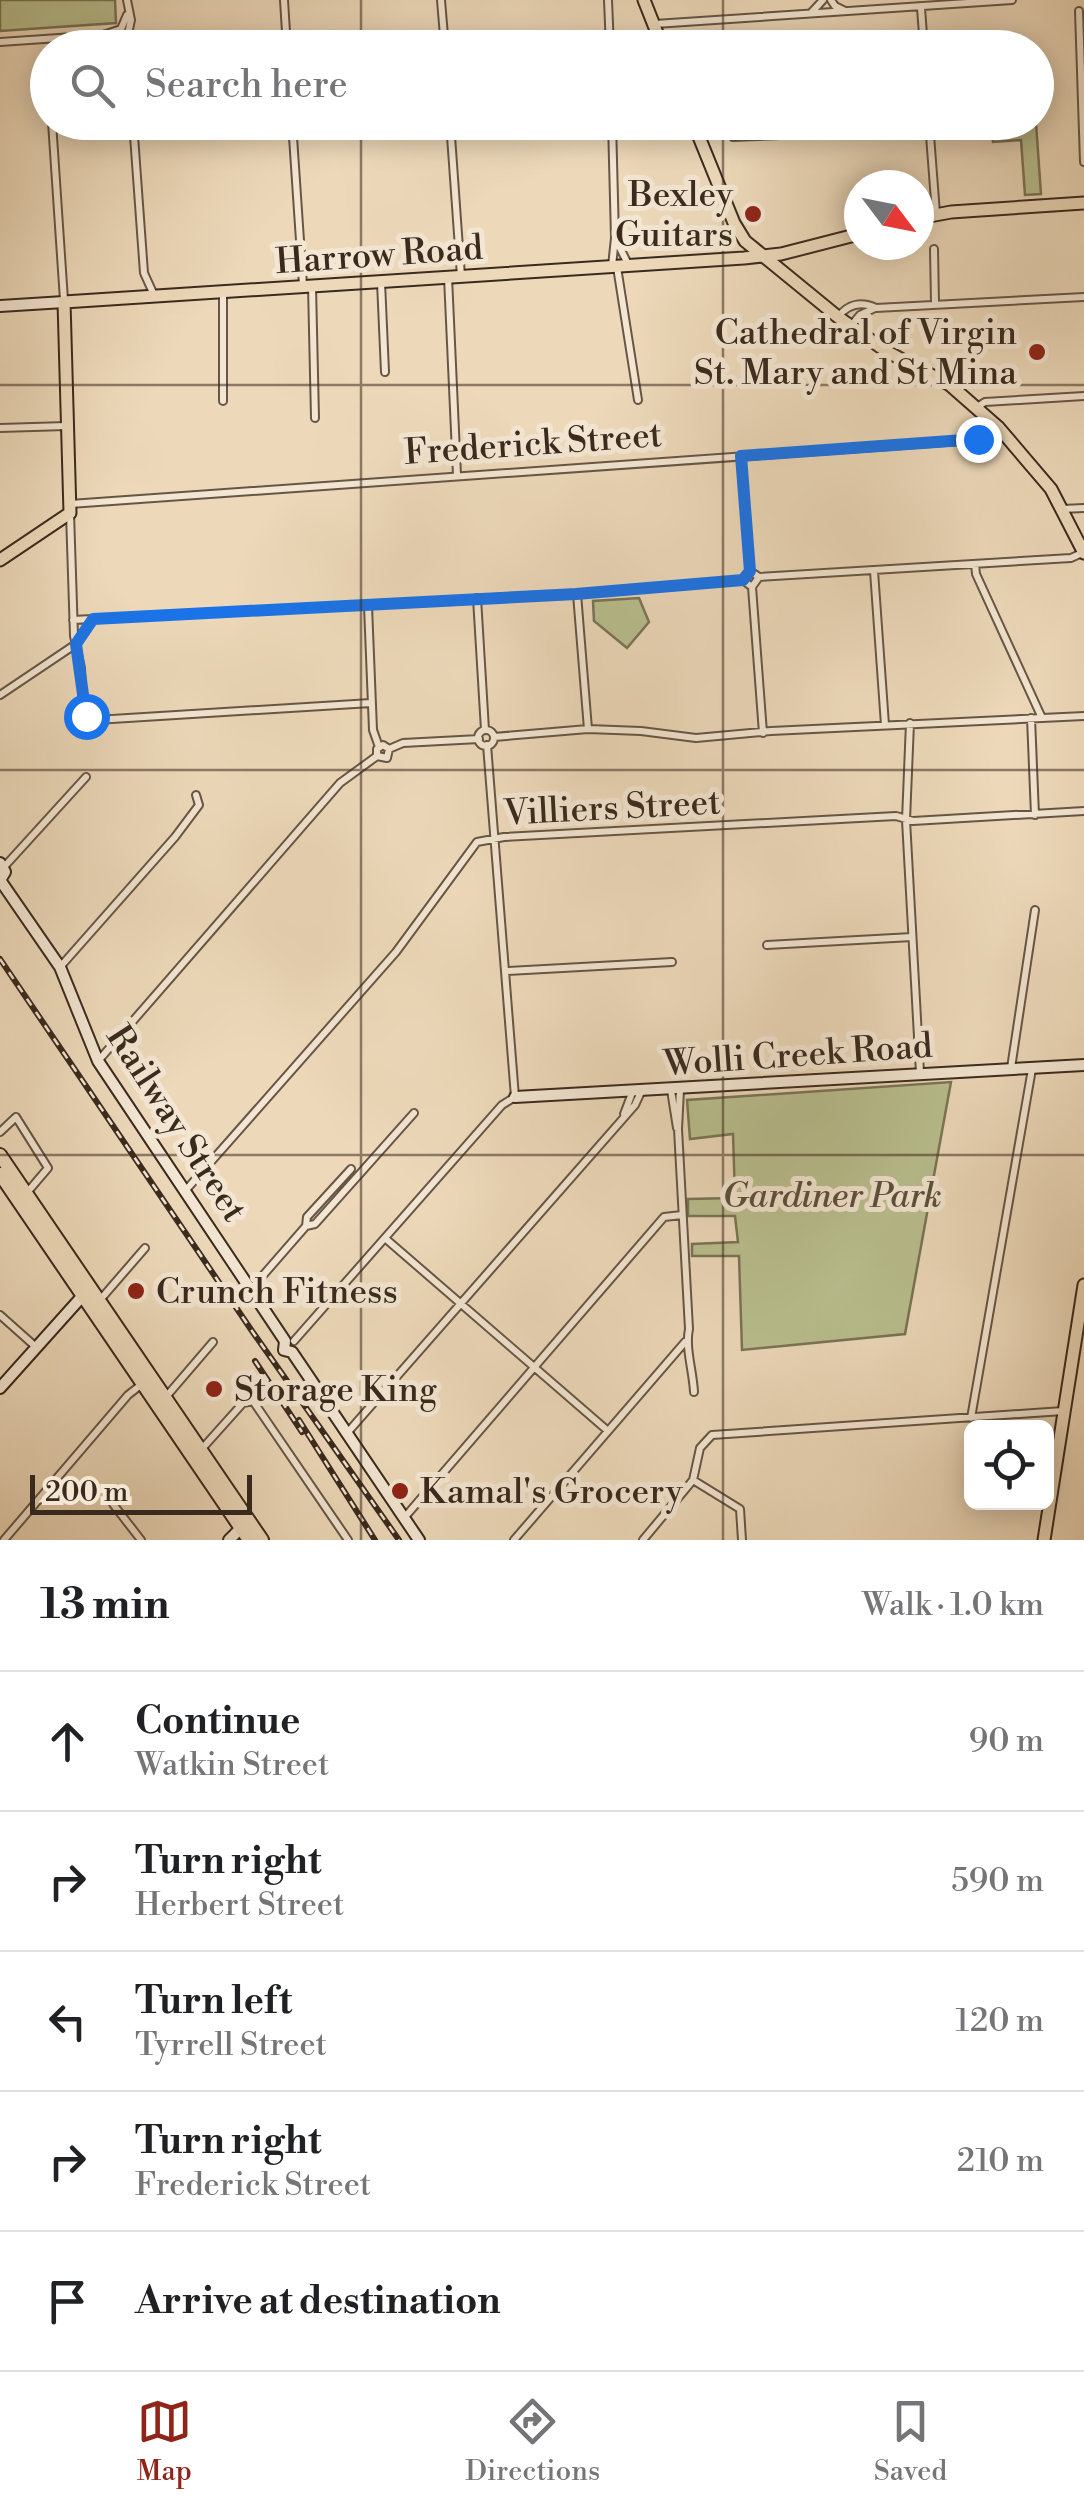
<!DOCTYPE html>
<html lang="en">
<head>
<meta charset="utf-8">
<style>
  :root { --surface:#fff; --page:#f2f2f2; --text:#202124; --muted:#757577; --line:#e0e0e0; --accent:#8f2418 }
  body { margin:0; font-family:"Libre Bodoni",serif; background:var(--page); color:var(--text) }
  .controls { position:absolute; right:30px; bottom:30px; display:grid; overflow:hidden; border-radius:15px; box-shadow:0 5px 25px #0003 }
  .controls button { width:90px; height:90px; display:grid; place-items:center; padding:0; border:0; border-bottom:2px solid var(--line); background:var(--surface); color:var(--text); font:50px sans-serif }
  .compass { position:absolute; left:844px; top:170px; width:90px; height:90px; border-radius:50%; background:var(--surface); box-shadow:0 5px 25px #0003; rotate:122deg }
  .scale { position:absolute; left:30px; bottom:25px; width:222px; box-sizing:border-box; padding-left:10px; border:5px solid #3a2a1e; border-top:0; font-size:28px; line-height:35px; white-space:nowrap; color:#3a2a1e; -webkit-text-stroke:8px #f3e6d2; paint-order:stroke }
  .stop { position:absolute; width:30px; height:30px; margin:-22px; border:8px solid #1a73e8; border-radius:50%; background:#fff }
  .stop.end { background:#1a73e8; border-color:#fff; box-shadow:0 2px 10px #0008 }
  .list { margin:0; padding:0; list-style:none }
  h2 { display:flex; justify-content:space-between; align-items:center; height:130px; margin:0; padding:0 40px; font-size:42px }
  h2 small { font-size:32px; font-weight:400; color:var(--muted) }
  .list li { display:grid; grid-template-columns:65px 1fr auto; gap:30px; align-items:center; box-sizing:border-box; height:140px; padding:0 40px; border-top:2px solid var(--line) }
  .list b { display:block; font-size:38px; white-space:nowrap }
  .list p { margin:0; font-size:32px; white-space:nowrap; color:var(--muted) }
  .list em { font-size:32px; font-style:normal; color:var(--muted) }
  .icon { flex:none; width:55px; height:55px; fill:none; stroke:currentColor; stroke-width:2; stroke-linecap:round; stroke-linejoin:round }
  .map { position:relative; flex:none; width:1084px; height:1540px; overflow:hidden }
  .search { position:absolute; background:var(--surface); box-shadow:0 5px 25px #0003; left:30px; right:30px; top:30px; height:110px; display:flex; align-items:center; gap:25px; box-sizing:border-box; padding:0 35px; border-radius:55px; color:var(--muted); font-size:38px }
  .sheet { height:830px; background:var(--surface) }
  nav { display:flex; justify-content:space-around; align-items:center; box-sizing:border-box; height:140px; border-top:2px solid var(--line); background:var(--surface); font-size:28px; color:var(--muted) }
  nav a { display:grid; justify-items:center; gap:5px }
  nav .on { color:var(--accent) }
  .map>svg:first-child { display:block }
  .green { fill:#b9bf8f; stroke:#7a7456; stroke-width:2.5 }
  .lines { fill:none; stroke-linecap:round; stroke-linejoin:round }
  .street-casing { stroke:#675645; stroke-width:10 }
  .secondary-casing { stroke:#3a2a1e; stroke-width:14 }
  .primary-casing { stroke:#3a2a1e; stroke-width:15 }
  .highway-casing { stroke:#3a2a1e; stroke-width:16 }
  .street { stroke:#f3e6d2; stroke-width:6 }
  .secondary { stroke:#f3e6d2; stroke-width:10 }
  .primary { stroke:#edd9ba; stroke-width:11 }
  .highway { stroke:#edd9ba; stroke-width:12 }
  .rail-casing { stroke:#3a2a1e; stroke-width:6 }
  .rail { stroke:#f3e6d2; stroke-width:2.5; stroke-dasharray:8; stroke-linecap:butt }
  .route { stroke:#1a73e8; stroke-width:12 }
  .grid { fill:none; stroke:#3a2a1e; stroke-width:2.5; stroke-opacity:0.55 }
  .poi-dot { fill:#8f2418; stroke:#f3e6d2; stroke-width:4 }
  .labels { text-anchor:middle; stroke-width:10; stroke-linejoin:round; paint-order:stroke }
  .poi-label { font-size:35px; fill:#3a2a1e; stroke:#f3e6d2; text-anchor:start }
  .street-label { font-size:35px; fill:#3a2a1e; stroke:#f3e6d2 }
  .park-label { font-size:35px; font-style:italic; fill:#5a4f3a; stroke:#f3e6d2 }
</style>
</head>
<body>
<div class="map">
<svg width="1084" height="1540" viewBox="0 0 1084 1540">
  <rect width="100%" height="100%" fill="#edd9ba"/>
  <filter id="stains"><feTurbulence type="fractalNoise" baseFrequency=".002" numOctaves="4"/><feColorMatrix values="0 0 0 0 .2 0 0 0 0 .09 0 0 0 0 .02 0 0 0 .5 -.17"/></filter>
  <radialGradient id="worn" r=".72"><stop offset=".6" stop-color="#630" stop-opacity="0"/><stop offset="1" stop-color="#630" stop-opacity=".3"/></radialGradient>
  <path class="green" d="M0,0h115l1,23 -116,8z
    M992,123h44l5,71 -16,1 -4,-55 -28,2z
    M639,598l10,24 -22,26 -33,-27 -1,-20z
    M951,1082l-46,252 -163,16 -3,-94h-47v-12l46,-2 -3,-26h-47v-17l47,-1 -2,-64 -43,5 -3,-39z"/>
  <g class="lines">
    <defs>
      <path id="street" d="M284,0l3,48
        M441,0l4,48
        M608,0l2,48
        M831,0l4,6 10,5
        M921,8l3,40
        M1079,11l5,151
        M811,13l12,-13
        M655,24l357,-24
        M125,33l8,15
        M103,35l14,4 11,-5 3,-14 -4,-20
        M0,42l103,-7 18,-6
        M127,48l-6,-19 6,-14
        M52,122l12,178
        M133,122l11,151 10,22
        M292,122l11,163
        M450,122l11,154
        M612,122l3,116 -3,28
        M929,122l7,92
        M733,137l197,-8
        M616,240l12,24
        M934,249l1,54
        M617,267l21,133
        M448,277l9,198
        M381,282l4,90
        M312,286l3,132
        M223,293v108
        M838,317c10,-13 23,-16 38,-9l208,-11
        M851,326l9,-11 15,-7
        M977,407l8,-5 99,-6
        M0,428l66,-2
        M741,455l9,116
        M70,504l904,-64 24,-11
        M1062,509l22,-1
        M70,513l4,123 7,32 2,42 5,8 8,2 275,-17
        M975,564l1,10 66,144
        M874,571l11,154
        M759,577l-7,10 -9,-7 7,-9 9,6 312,-19 11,-5
        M752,587l11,146
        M577,594l11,135
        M477,598l8,132
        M368,606l5,124 6,17
        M73,620l504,-26 166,-14
        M0,695l76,-51 15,-23
        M1031,718l4,97
        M910,723l-4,97 14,253
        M478 738a8 8 0 1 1 16 0a8 8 0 1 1-16 0Z
        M494,737l94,-8 53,2 55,7 75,-7 313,-15
        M389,749l-2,9 -10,-2v-7l6,-4 6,4 14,-6 76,-4
        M4,867l82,-90
        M767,945l145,-8
        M61,966l114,-129 24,-32 -3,-10
        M507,971l165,-9
        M99,1060l241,-277 37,-27
        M1011,1068l24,-158
        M671,1090l6,38
        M680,1090l-2,39 11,200c-4,19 4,42 5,63
        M624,1114l8,-21
        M0,1132l16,-15 32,51 -23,27
        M186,1190l210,-238 81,-110 27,-5 392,-21 17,5 171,-10
        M306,1226l9,-2 99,-111
        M386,1239l222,192
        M252,1288l54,-62 1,-9 44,-48
        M100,1300l45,-52
        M0,1315l36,32
        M294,1341l208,-236 13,-8 -28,-352
        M165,1398l48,-56
        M971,1418l61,-349
        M348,1432l287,-327 6,-13
        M200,1451l43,-48 10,-2 95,139
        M693,1480l47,29 2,31
        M113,1504l28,36
        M405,1517l259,-300 18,-2
        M4,1540l124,-145 14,-11
        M514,1540l171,-198
        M643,1540l50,-60 7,-32 12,-13 351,-24"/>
      <path id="secondary" d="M0,306l64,-4
        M0,863l5,9 -5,8
        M0,880l60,87 38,94 187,280 -1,9 8,2 127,188
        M515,1097l569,-32
        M0,1388l86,-96
        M229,1540l12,-12"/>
      <path id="primary" d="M644,0l19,48
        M693,122l41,101 11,18 93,76 48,34 64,34 49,43 52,61 33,64
        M919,218l32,-6 133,-9
        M0,560l70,-47 -6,-211 680,-44 37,-4 78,-20
        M1044,1540l40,-255"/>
      <path id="highway" d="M0,1155l262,385
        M0,1174l249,366"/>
    </defs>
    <use href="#street" class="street-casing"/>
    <use href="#secondary" class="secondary-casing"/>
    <use href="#primary" class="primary-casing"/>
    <use href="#highway" class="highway-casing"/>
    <use href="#street" class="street"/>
    <use href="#secondary" class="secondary"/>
    <use href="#primary" class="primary"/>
    <use href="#highway" class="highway"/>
    <defs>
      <path id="rail" d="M0,959l252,372 147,209
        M255,1361l47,71
        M299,1420l76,120"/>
    </defs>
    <use href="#rail" class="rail-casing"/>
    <use href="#rail" class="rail"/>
  </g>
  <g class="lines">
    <path class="route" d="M86,716l-10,-72 17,-25 483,-25 167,-14 7,-9 -9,-115 237,-17"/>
  </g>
  <path class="grid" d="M361,0v48M723,0v48M361,122v1418M723,122v1418M0,385h1084M0,770h1084M0,1155h1084"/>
  <g class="poi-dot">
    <circle cx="753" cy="214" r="10"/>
    <circle cx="1037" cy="352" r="10"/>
    <circle cx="136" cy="1291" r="10"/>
    <circle cx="214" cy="1389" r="10"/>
    <circle cx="400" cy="1491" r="10"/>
  </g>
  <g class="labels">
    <g class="poi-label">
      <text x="733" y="206" text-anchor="end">Bexley<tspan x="733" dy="40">Guitars</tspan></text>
      <text x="1017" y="344" text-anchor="end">Cathedral of Virgin<tspan x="1017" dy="40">St. Mary and St Mina</tspan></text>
      <text x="156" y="1303">Crunch Fitness</text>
      <text x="234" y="1401">Storage King</text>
      <text x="420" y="1503">Kamal's Grocery</text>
    </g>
    <g class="street-label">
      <text transform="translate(379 254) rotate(-4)" y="12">Harrow Road</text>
      <text transform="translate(533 443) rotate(-4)" y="12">Frederick Street</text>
      <text transform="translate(612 807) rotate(-3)" y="12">Villiers Street</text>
      <text transform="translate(798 1054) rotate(-4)" y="12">Wolli Creek Road</text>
      <text transform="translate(177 1123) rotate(57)" y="12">Railway Street</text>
    </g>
    <g class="park-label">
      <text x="832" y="1207">Gardiner Park</text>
    </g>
  </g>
  <rect width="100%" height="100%" filter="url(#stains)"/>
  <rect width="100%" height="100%" fill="url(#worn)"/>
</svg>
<div class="controls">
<button><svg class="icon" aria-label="locate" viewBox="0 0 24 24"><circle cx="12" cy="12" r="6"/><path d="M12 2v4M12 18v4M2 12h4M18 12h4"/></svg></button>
</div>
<svg class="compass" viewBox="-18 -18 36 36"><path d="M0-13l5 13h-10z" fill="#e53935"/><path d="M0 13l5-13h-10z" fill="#757577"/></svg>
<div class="scale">200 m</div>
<div class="stop" style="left:86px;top:716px"></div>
<div class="stop end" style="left:978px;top:439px"></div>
<div class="search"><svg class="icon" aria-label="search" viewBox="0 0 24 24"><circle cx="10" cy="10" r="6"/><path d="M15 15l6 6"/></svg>Search here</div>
</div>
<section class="sheet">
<h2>13 min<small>Walk · 1.0 km</small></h2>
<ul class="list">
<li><svg class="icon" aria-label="ahead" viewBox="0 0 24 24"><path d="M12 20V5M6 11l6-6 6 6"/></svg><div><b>Continue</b><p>Watkin Street</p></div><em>90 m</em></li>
<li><svg class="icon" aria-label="right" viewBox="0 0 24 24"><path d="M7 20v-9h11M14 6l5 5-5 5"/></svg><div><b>Turn right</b><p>Herbert Street</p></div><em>590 m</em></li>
<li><svg class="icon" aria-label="left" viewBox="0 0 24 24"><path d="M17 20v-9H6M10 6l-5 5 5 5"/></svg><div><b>Turn left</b><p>Tyrrell Street</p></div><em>120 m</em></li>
<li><svg class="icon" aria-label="right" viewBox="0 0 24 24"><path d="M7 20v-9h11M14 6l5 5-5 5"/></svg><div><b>Turn right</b><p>Frederick Street</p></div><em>210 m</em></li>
<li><svg class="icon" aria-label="arrive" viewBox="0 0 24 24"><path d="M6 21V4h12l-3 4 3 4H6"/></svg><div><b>Arrive at destination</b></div></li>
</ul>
</section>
<nav>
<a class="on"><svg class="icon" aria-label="map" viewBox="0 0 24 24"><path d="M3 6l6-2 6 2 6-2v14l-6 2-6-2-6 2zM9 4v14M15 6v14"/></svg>Map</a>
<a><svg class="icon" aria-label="directions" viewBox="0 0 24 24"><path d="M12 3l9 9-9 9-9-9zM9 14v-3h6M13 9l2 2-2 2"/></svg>Directions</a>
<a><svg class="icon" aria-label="saved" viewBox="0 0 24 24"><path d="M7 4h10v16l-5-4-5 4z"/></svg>Saved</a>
</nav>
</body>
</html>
